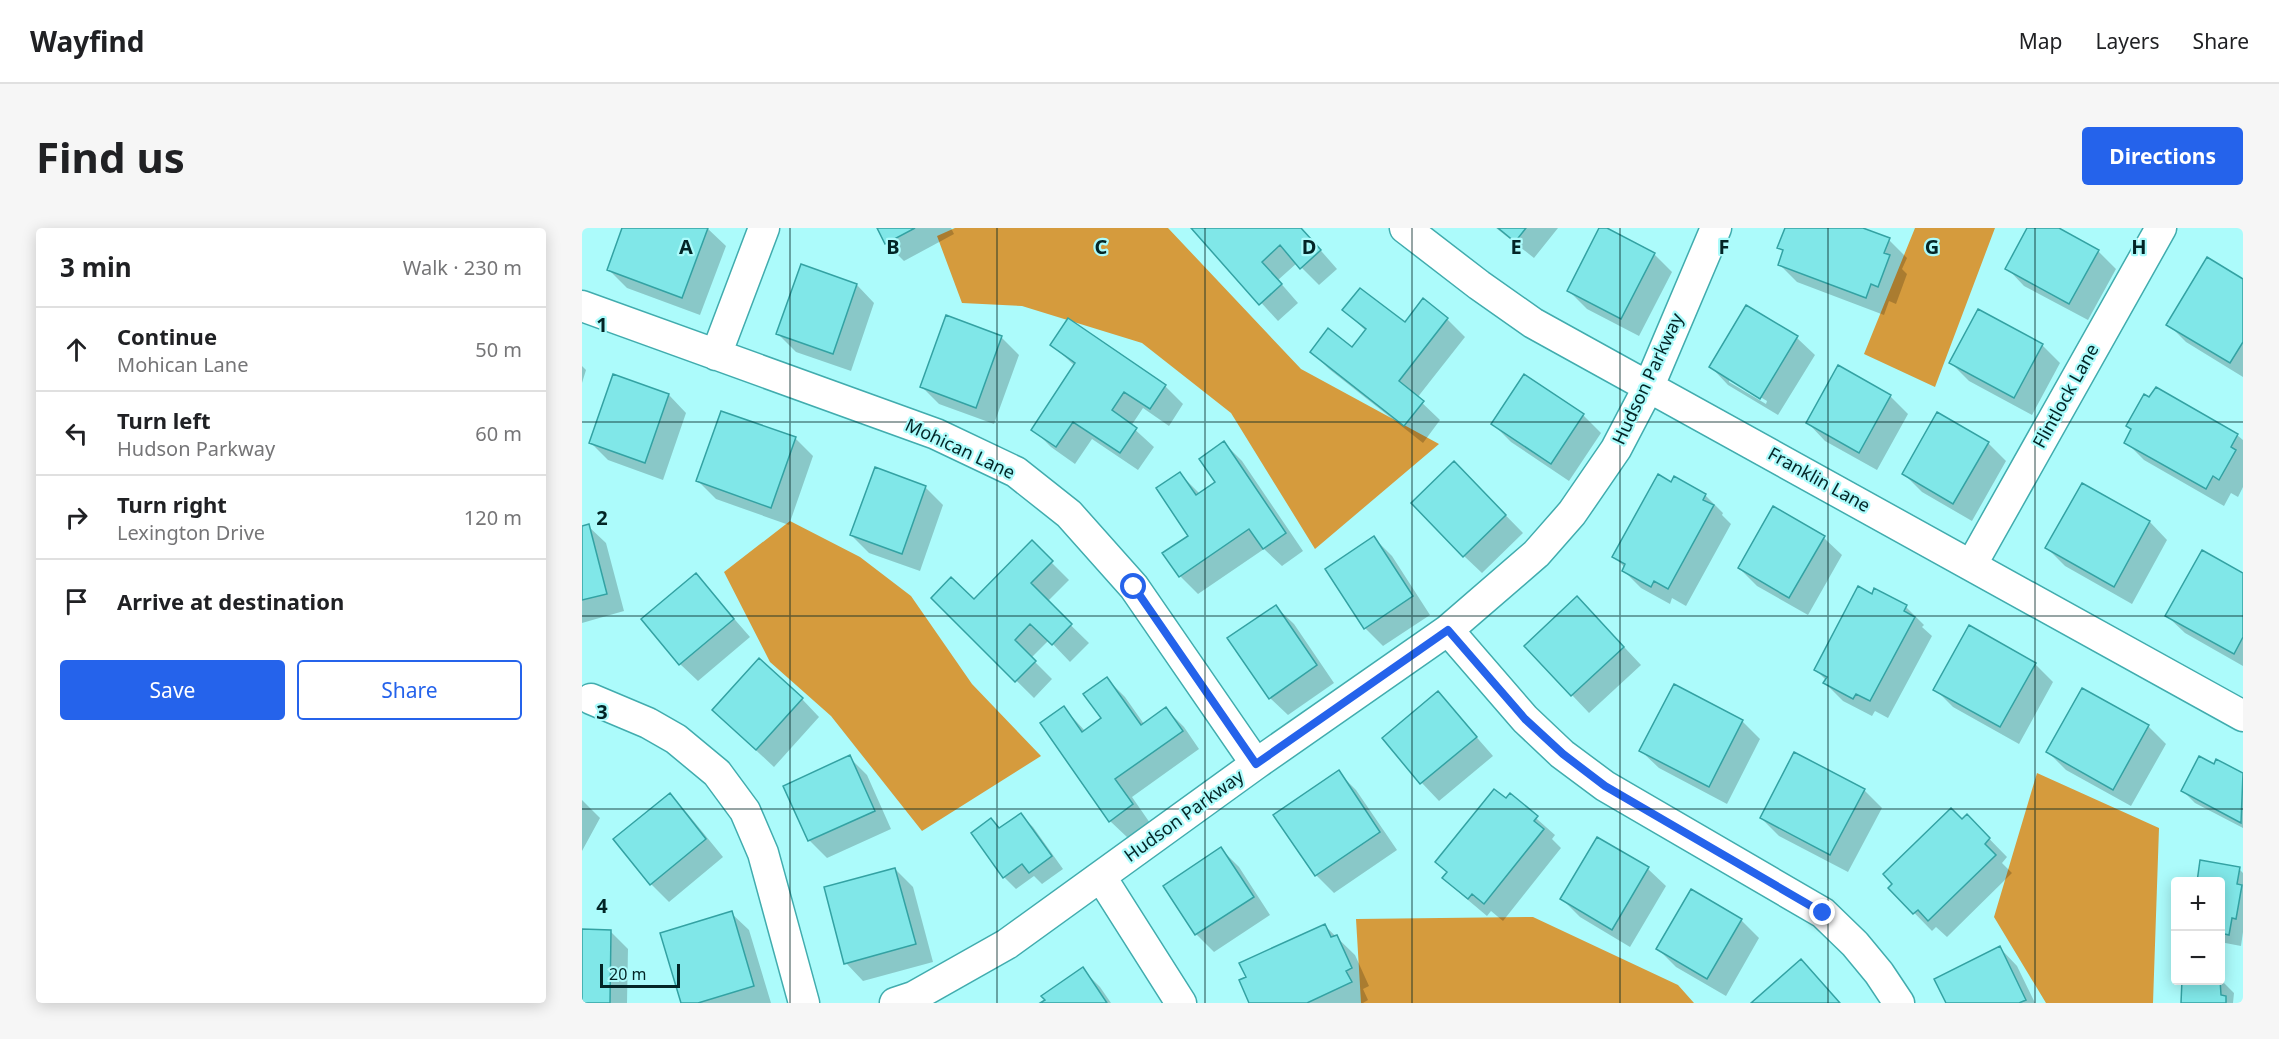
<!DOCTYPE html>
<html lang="en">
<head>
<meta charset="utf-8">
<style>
  :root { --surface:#fff; --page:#f6f6f6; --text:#202124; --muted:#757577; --line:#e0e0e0; --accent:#2563eb }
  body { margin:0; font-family:"Noto Sans",sans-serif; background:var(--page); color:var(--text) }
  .controls { position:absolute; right:18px; bottom:18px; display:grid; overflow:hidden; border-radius:6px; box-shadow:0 3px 15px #0003 }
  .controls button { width:54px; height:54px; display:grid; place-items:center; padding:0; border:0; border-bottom:2px solid var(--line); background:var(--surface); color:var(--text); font:30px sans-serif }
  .scale { position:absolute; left:18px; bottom:15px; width:80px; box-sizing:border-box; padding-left:6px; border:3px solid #032526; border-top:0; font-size:16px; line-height:21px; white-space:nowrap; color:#032526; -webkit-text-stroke:4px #acfbfb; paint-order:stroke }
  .stop { position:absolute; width:18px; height:18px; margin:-14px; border:4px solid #2563eb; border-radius:50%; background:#fff }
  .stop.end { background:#2563eb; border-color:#fff; box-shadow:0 2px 6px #0008 }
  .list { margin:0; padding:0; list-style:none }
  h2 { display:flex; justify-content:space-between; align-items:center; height:78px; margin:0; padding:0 24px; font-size:26px }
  h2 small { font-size:20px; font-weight:400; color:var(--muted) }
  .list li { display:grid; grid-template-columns:39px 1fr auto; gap:18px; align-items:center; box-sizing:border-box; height:84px; padding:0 24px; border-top:2px solid var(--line) }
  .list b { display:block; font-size:22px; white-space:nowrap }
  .list p { margin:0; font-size:20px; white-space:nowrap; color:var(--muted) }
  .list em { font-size:20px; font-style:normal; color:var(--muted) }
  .actions { display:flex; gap:12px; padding:18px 24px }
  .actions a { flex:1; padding:14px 0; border:2px solid var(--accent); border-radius:6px; text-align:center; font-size:21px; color:var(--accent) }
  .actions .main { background:var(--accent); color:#fff }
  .icon { flex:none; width:33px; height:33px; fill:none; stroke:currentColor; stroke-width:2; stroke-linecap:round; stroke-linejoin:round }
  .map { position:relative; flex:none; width:1661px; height:775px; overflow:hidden; border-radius:6px }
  header { display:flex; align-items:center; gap:36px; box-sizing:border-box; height:84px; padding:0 30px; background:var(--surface); border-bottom:2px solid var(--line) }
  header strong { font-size:28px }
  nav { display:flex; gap:33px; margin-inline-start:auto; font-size:21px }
  .intro { display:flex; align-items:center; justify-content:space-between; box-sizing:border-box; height:144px; padding:0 36px }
  h1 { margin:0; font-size:42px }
  .button { padding:15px 27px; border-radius:6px; background:var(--accent); color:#fff; font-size:21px; font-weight:700 }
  main { display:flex; gap:36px; padding:0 36px }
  aside { flex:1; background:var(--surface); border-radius:6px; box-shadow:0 3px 15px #0003 }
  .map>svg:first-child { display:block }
  .forest { fill:#d59b3d }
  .shadow { fill:#0003; fill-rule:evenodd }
  .building { fill:#80e7e8; stroke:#33a2a3; stroke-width:1.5 }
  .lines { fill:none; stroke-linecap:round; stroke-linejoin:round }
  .street-casing { stroke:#41acae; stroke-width:33 }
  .street { stroke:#fff; stroke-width:30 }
  .route { stroke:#2563eb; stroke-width:8 }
  .grid { fill:none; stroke:#032526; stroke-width:1.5; stroke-opacity:0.55 }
  .labels { text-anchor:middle; stroke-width:4.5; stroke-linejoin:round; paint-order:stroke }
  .street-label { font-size:18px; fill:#032526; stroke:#acfbfb }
  .grid-label { font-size:20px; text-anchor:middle; font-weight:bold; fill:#032526; stroke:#acfbfb; stroke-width:4.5; stroke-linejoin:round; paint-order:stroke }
</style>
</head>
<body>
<header>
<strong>Wayfind</strong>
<nav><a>Map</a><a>Layers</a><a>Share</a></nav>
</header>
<div class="intro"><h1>Find us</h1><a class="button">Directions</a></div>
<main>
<aside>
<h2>3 min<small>Walk · 230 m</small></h2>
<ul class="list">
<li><svg class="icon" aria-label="ahead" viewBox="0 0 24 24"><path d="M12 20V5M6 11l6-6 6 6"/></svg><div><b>Continue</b><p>Mohican Lane</p></div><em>50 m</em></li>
<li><svg class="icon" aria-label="left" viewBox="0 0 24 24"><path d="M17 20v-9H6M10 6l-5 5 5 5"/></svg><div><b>Turn left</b><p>Hudson Parkway</p></div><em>60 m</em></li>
<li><svg class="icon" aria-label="right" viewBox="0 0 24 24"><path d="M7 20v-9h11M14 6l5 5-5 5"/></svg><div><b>Turn right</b><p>Lexington Drive</p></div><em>120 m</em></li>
<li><svg class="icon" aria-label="arrive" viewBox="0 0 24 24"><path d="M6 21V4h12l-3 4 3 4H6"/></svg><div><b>Arrive at destination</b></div></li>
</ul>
<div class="actions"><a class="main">Save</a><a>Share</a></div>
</aside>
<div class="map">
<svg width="1661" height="775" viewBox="0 0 1661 775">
  <rect width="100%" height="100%" fill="#acfbfb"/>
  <path class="forest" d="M373,0h213l133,141 138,75 -124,105 -84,-136 -89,-70 -120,-37 -60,-3 -25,-67z
    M1333,0h80l-60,159 -71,-33z
    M208,293l70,36 51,39 61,88 69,72 -119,75 -91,-115 -61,-54 -46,-90z
    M1455,545l122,55 -6,175h-107l-52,-86z
    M951,689l145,68 16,18h-333l-5,-84z"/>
  <path class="shadow" d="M42,0h83l19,18 -26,69 -73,-27 -18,-18z
    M296,0h73l3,6 -50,27 -18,-18z
    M611,0h108l36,41 -18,16 -22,-22 -19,17 20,23 -20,18z
    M914,0h62l-24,30z
    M1019,0l53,26 18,18 -33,64 -52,-27 -18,-18z
    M1204,0h73l30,12 18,18 -5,11 5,5 -11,30 -7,-3 -5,14 -87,-33 -18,-18 5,-12 -5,-5z
    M1446,0h27l43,23 18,18 -28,51 -64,-34 -17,-18z
    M1661,53v96l-57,-35 -18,-18z
    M275,57l17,18 -23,68 -55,-19 -18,-18z
    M762,82l61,14 42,-5 18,18 -48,61 23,22 -17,23 -94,-74 -17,-17 40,-3 14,-18z
    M487,92l96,66 18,18 -14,22 -26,-18 -12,18 23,21 -16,23 -46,-31 -17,25 -24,-17 -18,-18 42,-63 -23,-21z
    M419,109l18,18 -25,69 -55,-20 -18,-18z
    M1215,110l18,17 -37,60 -50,-30 -17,-18zM1147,150l38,23 -1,3 -37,-22z
    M1460,117l18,18 -28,52 -63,-34 -18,-18z
    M0,138l4,4 -4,13z
    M87,167l17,18 -23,67 -55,-20 -18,-18z
    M1308,168l18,18 -31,56 -52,-29 -17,-18z
    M1001,187l18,18 -32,48 -58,-39 -18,-18z
    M1546,198l109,9 6,5v47l-5,10 -7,-4 -7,13 -80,-46 -18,-18 6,-11z
    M213,210l18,18 -24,69 -73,-26 -18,-18z
    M642,215l18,18 61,90 -21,15 -18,-17 -66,45 -18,-18 10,-40 -10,-62 20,20 17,-11z
    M1406,215l18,18 -34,60 -50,-29 -18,-18z
    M293,241l51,19 17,17 -23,66 -51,-18 -18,-18z
    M890,253l51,52 -41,40 -18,-17z
    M1090,256l33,11 18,18 -1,2 9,9 -45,82 -14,-8 -2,6 -29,-16 -18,-18 2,-2 -11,-12z
    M1500,257l68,37 17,18 -35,64 -67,-38 -18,-18z
    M6,298l18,17 18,68 -42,12v-96z
    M792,310l18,18 38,59 -47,31 -18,-18z
    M1242,310l18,17 -34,60 -51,-29 -18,-18z
    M450,315l37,37 -22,22 42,41 -19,19 -21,-22 -18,18 21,21 -18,19 -101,-100 41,3z
    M114,347l54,62 -52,44 -18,-17z
    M1661,347v91l-58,-33 -18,-17z
    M1290,368l34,11 18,18 -2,2 10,9 -44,82 -13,-7 -3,5 -29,-15 -18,-18 2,-2 -12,-12z
    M694,379l18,17 40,59 -46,32 -18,-17z
    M1013,388l46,49 -52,48 -17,-18z
    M1453,436l18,18 -34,62 -66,-37 -18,-18z
    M525,451l18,18 19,27 22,-15 18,18 15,22 -67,48 18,26 -22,15 -18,-17 -46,-113 21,23 18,-12z
    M1092,458l68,35 18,18 -33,65 -68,-36 -18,-17z
    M856,465l55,63 -54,45 -17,-18 -38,-45z
    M220,471l17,18 -45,50 -43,-40z
    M1566,498l18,18 -35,62 -65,-36 -18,-18z
    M267,529l18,18 24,54 -64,29 -18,-18z
    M1635,533l26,14v53l-48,-25 -12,-12 31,-25z
    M756,544l18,18 41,60 -63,43 -18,-18 -40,-60z
    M1282,562l18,18 -34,64 -69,-36 -18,-18z
    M87,567l18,18 36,44 -54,45 -18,-18z
    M928,567l45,40 -3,4 9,9 -58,73 -12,-10 -4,5 -25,-21 -18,-17 4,-5 -11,-11z
    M0,572l18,18 -18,33z
    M439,587l12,12 30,42 -21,15 -8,-8 -18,13 -12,-12 -13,-58 10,10z
    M1385,588l40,41 -5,6 10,10 -65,64 -11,-10 -4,4 -42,-43z
    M639,621l18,18 31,48 -56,37 -18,-18z
    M313,641l18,18 20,75 -70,19 -17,-18z
    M1066,641l18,17 -36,61 -50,-30 -18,-18z
    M1657,641l4,4v59l-2,14 -21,-4v-60z
    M149,685l18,17 22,73h-88z
    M1159,692l18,18 -33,58 -50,-29 -18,-18z
    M742,697l31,30 14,31 -6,3 5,11 -5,3h-112l-3,-26z
    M0,702l28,1 18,18 -1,54h-45z
    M1418,720l17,18 18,37h-88z
    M500,741l18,18 11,16h-68z
    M1602,752h37l13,13 -1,10h-50z"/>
  <path class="building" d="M40,0h86l-26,70 -75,-28z
    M295,0h38l-30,16z
    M609,0h110l20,22 -21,19 -20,-24 -18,17 20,22 -23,21z
    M916,0h28l-11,14z
    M1017,0h8l48,25 -34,66 -54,-28z
    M1203,0h78l27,10 -6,15 6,2 -12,32 -7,-3 -5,14 -88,-33 5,-15 -6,-2z
    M1445,0h32l40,22 -30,54 -64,-35z
    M1625,29l36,22v63l-13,21 -64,-38z
    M219,36l56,20 -24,70 -57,-20z
    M778,60l45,34 18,-24 25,20 -49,63 25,20 -20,25 -94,-74 18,-24 24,19 14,-18 -24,-19z
    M1164,77l52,31 -38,63 -51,-32z
    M1396,81l65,35 -29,54 -65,-35z
    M364,87l56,21 -26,72 -56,-21z
    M486,90l98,67 -16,24 -26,-17 -12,18 25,18 -17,25 -47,-31 -17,25 -25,-17 44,-67 -25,-18z
    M1256,137l53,30 -32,58 -53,-30z
    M31,146l56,20 -24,69 -56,-20z
    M942,146l60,40 -33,50 -60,-40z
    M1574,159l82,47 -7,13 5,3 -17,30 -6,-4 -7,13 -82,-46 7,-14 -5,-3 18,-32 5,3z
    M139,183l75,26 -25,71 -75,-27z
    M1355,184l52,30 -36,62 -51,-30z
    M642,213l62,92 -23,16 -14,-20 -70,48 -17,-24 26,-17 -32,-48 24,-16 16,23 19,-13 -16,-23z
    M872,233l52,54 -43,42 -52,-54z
    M293,239l51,19 -24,68 -52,-19z
    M1076,246l13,8 3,-6 32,18 -3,6 11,5 -46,84 -14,-8 -3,6 -29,-16 3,-7 -13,-7z
    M1500,255l68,38 -36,66 -69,-39z
    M1191,278l52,30 -36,62 -51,-30z
    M7,296l18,70 -25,6v-74z
    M792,308l39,60 -49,33 -39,-60z
    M450,312l21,21 -22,22 41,41 -20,21 -22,-21 -15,16 21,21 -21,21 -84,-84 20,-21 23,22z
    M1620,322l41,23v64l-9,17 -69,-38z
    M114,345l38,46 -55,46 -38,-46z
    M1276,358l14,8 2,-6 33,17 -3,6 11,6 -45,84 -14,-7 -3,5 -30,-16 4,-6 -13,-7z
    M995,368l47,51 -53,49 -47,-50z
    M694,377l41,60 -48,34 -42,-61z
    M1387,397l67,38 -36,64 -67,-37z
    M177,430l44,40 -47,52 -44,-40z
    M525,449l34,48 25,-18 17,24 -68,48 18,25 -24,18 -69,-99 24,-17 18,26 19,-14 -18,-24z
    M1092,456l69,36 -34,67 -70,-36z
    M1500,460l67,37 -36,65 -67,-38z
    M856,463l39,46 -57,47 -38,-46z
    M1212,524l71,37 -35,66 -70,-37z
    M268,527l25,56 -67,30 -25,-55z
    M1617,528l15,8 2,-5 27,14 -2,50 -60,-32z
    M757,542l41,62 -65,44 -42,-61z
    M912,561l12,9 4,-5 28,23 -4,5 10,8 -60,75 -12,-10 -4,5 -26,-21 5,-6 -12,-10z
    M88,565l36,46 -56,46 -37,-46z
    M1369,580l11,11 5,-5 23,24 -5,6 11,11 -68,66 -10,-11 -5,4 -25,-26 4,-4 -9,-10z
    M439,585l31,43 -23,17 -7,-9 -19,14 -32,-45 20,-15 8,10z
    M1015,609l52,30 -37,63 -52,-31z
    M639,619l33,50 -59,38 -32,-49z
    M1618,632l40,7 -3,17 5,1 -6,34 -4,-1 -3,17 -9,-2v-51h-23z
    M313,640l21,76 -72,20 -20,-77z
    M1109,661l51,30 -35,60 -51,-30z
    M150,683l22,75 -56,17h-17l-21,-70z
    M743,696l6,13 6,-2 15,33 -6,3 6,11 -45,21h-58l-10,-23 7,-3 -7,-14z
    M0,701l29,1 -1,73h-28z
    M1418,718l26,54 -7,3h-73l-12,-24z
    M1219,731l39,44h-89z
    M501,739l24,36h-67l5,-3 -4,-4z
    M1638,751l1,16 5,1v7h-45l1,-23h38z"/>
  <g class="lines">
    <defs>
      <path id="street" d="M823,0l74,57 54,38 710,393
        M0,78l354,128 80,38 53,42 65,73 122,177
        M134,127l48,-127
        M1390,336l189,-336
        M866,402l77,89 37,35 43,32 218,127 32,31 24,29 20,30
        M9,471l57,24 28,16 41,34 28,38 18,42 41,150
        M519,649l80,126
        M313,775l18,-6 94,-53 249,-180 192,-134 88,-76 36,-41 44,-64 33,-63 67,-158"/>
    </defs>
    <use href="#street" class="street-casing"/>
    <use href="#street" class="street"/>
  </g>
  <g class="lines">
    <path class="route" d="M552,359l122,177 192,-134 77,89 38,35 42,32 218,127"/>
  </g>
  <path class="grid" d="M208,0v775M415,0v775M623,0v775M830,0v775M1038,0v775M1246,0v775M1453,0v775M0,194h1661M0,388h1661M0,581h1661"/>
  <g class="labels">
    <g class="street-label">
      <text transform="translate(1066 151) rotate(-65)" y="6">Hudson Parkway</text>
      <text transform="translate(1484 168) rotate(-61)" y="6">Flintlock Lane</text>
      <text transform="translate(378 221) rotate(25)" y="6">Mohican Lane</text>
      <text transform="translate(1237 252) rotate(29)" y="6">Franklin Lane</text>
      <text transform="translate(602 588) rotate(-36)" y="6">Hudson Parkway</text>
    </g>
  </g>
  <g class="grid-label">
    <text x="104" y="26">A</text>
    <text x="311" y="26">B</text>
    <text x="519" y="26">C</text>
    <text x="727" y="26">D</text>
    <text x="934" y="26">E</text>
    <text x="1142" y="26">F</text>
    <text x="1350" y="26">G</text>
    <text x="1557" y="26">H</text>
    <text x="20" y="104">1</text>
    <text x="20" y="297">2</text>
    <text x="20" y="491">3</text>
    <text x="20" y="685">4</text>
  </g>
</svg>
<div class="controls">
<button>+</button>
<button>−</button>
</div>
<div class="scale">20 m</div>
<div class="stop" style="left:552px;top:359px"></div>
<div class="stop end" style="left:1241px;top:685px"></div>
</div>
</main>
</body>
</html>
